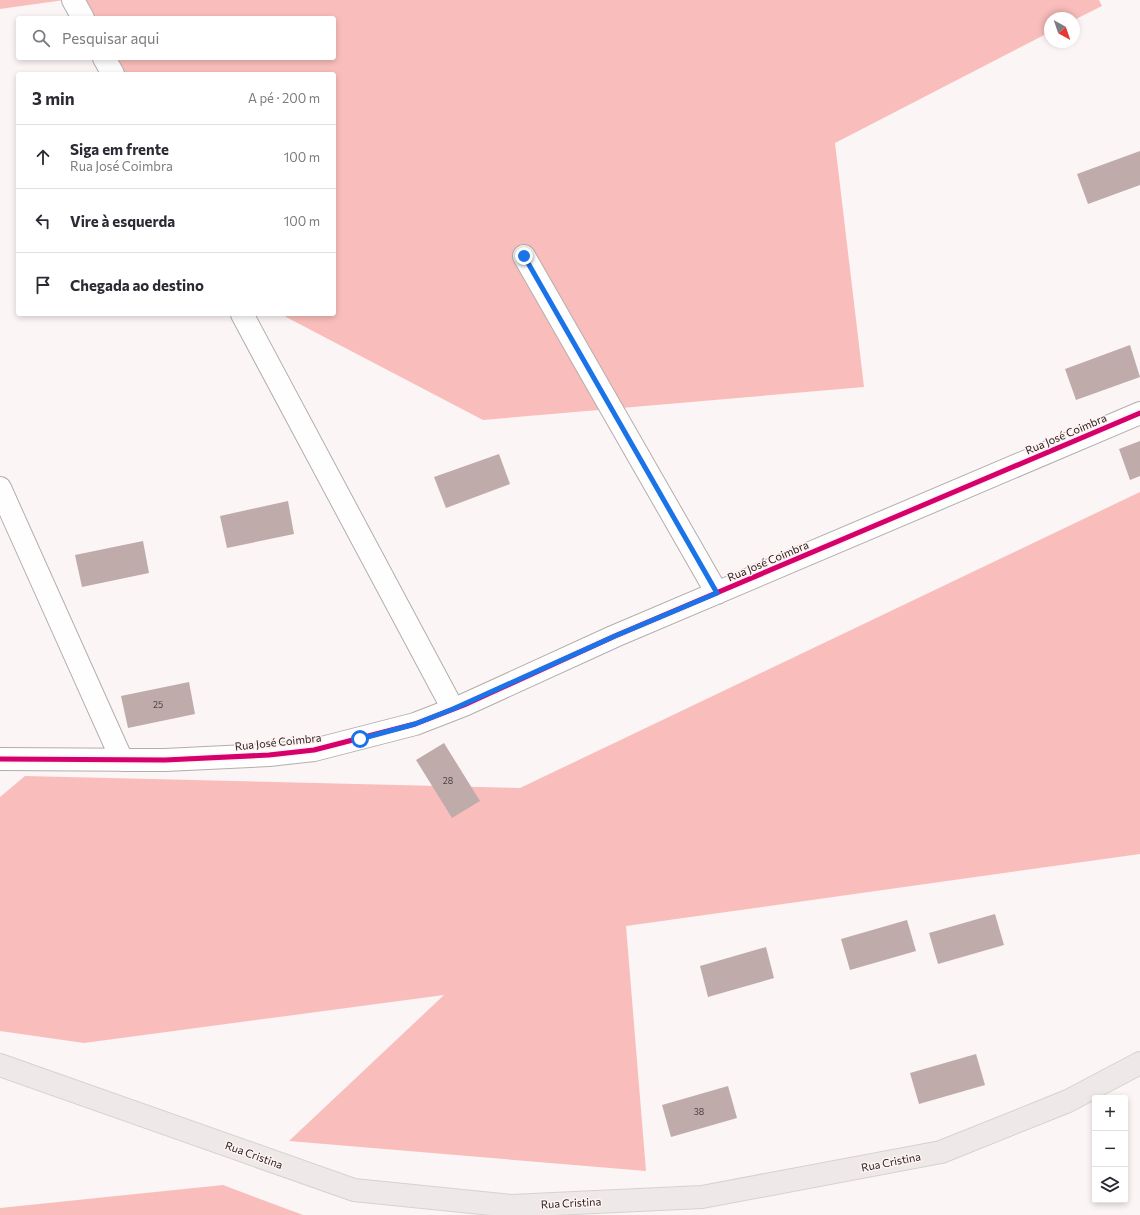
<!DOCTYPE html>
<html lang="pt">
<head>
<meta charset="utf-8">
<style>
  :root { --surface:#fff; --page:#f2f2f3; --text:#2b2b33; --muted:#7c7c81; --line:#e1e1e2 }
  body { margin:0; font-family:Commissioner,sans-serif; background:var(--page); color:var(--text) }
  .controls { position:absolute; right:12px; bottom:12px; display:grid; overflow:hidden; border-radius:4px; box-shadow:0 2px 6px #0003 }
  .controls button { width:36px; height:36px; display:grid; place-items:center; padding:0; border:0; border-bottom:1px solid var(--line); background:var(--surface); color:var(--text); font:20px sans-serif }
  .compass { position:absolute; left:1044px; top:12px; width:36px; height:36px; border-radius:50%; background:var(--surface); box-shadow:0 2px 6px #0003; rotate:140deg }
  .stop { position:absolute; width:12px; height:12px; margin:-9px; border:3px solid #1a73e8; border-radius:50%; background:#fff }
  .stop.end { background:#1a73e8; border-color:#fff; box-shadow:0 1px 4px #0008 }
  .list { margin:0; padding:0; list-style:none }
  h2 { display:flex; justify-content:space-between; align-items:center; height:52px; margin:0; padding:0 16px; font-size:17px }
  h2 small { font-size:13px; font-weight:400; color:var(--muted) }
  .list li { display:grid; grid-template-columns:26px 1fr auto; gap:12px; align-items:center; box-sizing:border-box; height:64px; padding:0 16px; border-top:1px solid var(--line) }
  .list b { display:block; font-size:15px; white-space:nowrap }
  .list p { margin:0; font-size:13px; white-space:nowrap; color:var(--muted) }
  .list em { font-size:13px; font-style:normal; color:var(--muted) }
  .icon { flex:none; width:22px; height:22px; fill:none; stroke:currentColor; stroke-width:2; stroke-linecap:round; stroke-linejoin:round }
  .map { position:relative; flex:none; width:1140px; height:1215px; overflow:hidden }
  .search { position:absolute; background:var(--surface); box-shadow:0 2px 6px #0003; left:16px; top:16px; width:320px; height:44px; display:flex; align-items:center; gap:10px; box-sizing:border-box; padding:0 14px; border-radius:4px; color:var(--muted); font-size:15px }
  .panel { position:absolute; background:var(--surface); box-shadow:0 2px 6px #0003; left:16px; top:72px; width:320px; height:244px; border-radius:4px }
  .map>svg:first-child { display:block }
  .forest { fill:#f9bebb }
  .building { fill:#c0abab }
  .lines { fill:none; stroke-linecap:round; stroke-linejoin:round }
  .minor-casing { stroke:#b5adac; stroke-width:24 }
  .major-casing { stroke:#d6d2d2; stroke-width:24 }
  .minor { stroke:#fefefe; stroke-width:22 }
  .major { stroke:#efe8e8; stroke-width:22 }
  .cycleway-casing { stroke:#fef3f2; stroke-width:8 }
  .cycleway { stroke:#d6006c; stroke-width:5 }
  .route { stroke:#1a73e8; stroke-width:5 }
  .labels { text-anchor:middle; stroke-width:3; stroke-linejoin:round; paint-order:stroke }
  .number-label { font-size:9px; fill:#4d4140 }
  .street-label { font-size:11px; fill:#271e1d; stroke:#fef3f2 }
</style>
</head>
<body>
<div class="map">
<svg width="1140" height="1215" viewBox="0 0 1140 1215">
  <rect width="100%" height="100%" fill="#fbf5f5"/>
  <path class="forest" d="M0,0h64l-64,9z
    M68,0h1031l3,6 -28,14v-2h-24v14l-215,111 29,244 -381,33 -197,-103 -1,-3h49v-240h-215l-11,-16h226v-40h-253z
    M1140,492v362l-514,72 20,245 -357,-30 155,-146 -360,48 -84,-12v-234l25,-21 495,12z
    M223,1185l80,30h-303v-7z"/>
  <path class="building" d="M1140,151v34l-52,19 -11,-30z
    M1130,345l10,32 -64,23 -11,-31z
    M1140,441v35l-10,4 -11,-31z
    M499,454l11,30 -64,24 -12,-31z
    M288,501l6,33 -67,14 -7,-32z
    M143,541l6,32 -67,14 -7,-32z
    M189,682l6,32 -67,14 -7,-32z
    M444,743l36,58 -28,17 -36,-58z
    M995,914l9,31 -66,19 -9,-31z
    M907,920l9,31 -66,19 -9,-31z
    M766,947l8,31 -66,19 -8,-31z
    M976,1054l9,31 -66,19 -9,-31z
    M728,1086l9,32 -66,19 -9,-32z"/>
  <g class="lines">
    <defs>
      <path id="minor" d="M73,0l10,18
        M104,58l9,16
        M524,256l193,337
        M242,314l211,395
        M0,488l122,272
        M0,759l165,1 104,-5 45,-5 101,-26 49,-19 151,-69 525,-223"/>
      <path id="major" d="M0,1065l354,125 157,16 191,-9 239,-45 127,-51 72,-38"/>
    </defs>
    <use href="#minor" class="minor-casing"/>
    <use href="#major" class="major-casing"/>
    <use href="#minor" class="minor"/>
    <use href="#major" class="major"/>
    <defs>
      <path id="cycleway" d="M0,759l165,1 104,-5 45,-5 101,-26 49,-19 151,-69 525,-223"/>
    </defs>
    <use href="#cycleway" class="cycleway-casing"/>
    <use href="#cycleway" class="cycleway"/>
  </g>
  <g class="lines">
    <path class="route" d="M360,739l55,-15 38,-15 162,-73 102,-43 -193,-337"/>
  </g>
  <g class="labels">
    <g class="number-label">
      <text x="158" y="708">25</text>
      <text x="448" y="784">28</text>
      <text x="699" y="1115">38</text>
    </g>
    <g class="street-label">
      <text transform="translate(1066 434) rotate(-23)" y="4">Rua José Coimbra</text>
      <text transform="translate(768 561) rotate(-23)" y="4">Rua José Coimbra</text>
      <text transform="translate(278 742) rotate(-6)" y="4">Rua José Coimbra</text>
      <text transform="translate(254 1155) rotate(20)" y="4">Rua Cristina</text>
      <text transform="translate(891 1162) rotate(-11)" y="4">Rua Cristina</text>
      <text transform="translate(571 1203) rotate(-3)" y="4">Rua Cristina</text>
    </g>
  </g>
</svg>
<div class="controls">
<button>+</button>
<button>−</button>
<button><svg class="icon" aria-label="layers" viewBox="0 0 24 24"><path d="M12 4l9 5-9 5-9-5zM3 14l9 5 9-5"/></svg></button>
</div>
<svg class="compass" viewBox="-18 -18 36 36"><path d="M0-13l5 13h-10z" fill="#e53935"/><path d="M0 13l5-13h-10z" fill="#7c7c81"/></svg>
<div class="stop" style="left:360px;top:739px"></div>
<div class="stop end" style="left:524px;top:256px"></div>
<div class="search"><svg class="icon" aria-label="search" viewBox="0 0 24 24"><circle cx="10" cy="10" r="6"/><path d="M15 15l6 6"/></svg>Pesquisar aqui</div>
<section class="panel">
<h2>3 min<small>A pé · 200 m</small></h2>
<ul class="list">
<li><svg class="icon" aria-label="ahead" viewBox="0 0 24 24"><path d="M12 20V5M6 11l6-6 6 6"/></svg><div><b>Siga em frente</b><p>Rua José Coimbra</p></div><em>100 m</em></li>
<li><svg class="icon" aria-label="left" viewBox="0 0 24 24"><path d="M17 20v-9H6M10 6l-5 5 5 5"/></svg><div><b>Vire à esquerda</b></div><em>100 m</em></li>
<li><svg class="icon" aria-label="arrive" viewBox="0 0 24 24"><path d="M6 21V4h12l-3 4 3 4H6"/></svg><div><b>Chegada ao destino</b></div></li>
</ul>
</section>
</div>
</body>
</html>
